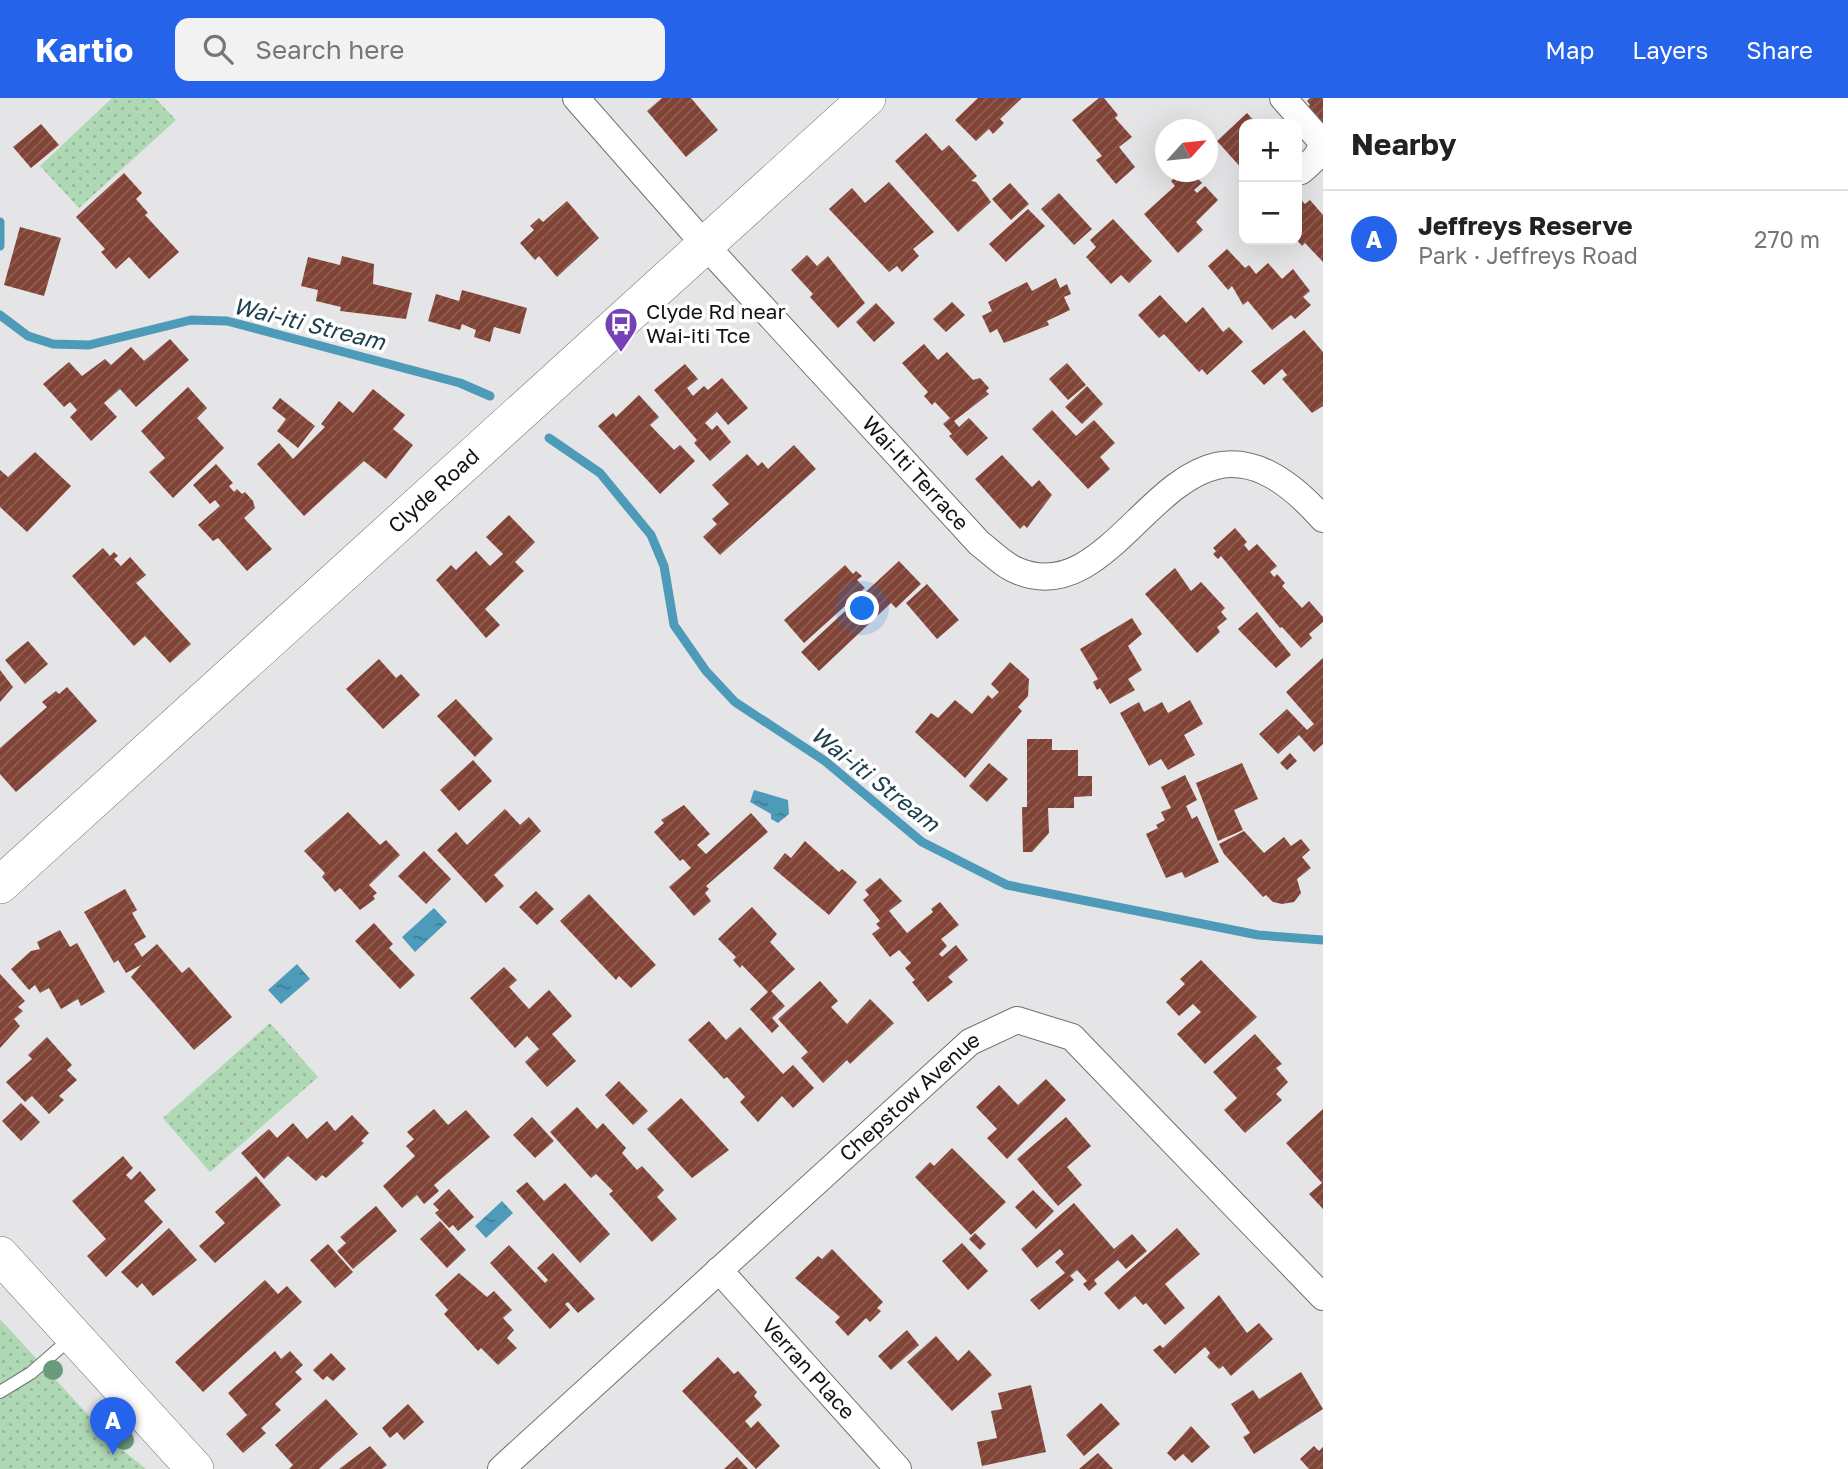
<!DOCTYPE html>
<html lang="en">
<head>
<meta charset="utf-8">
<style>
  :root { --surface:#fff; --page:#f2f2f2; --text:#222; --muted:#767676; --line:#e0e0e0; --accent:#2563eb }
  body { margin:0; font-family:"Golos Text",sans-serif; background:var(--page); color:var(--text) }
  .controls { position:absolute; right:21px; top:21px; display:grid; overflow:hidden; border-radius:14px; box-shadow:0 7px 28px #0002 }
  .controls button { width:63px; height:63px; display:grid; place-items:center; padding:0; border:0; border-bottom:2px solid var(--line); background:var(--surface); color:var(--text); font:35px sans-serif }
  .compass { position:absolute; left:1155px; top:21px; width:63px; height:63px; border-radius:50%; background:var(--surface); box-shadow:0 7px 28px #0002; rotate:63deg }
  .you { position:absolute; left:863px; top:511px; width:24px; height:24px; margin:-18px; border:5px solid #fff; border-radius:50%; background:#1a73e8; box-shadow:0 0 0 10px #1a73e833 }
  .badge { display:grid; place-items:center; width:46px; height:46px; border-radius:50%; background:var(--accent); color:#fff; font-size:23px; font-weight:700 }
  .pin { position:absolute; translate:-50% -58px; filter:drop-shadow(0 2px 4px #0008) }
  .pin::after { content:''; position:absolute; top:37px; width:24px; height:21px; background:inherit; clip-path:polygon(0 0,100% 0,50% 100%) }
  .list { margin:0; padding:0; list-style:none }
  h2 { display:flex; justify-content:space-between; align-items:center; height:91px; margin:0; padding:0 28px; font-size:30px }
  h2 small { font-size:23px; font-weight:400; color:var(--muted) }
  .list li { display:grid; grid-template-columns:46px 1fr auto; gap:21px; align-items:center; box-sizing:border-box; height:98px; padding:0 28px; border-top:2px solid var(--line) }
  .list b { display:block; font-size:26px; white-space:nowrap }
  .list p { margin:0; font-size:23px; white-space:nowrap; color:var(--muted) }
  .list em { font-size:23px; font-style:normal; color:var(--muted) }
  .icon { flex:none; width:38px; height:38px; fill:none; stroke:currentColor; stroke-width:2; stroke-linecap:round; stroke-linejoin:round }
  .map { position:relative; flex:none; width:1323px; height:1371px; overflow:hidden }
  header { display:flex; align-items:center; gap:42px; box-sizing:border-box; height:98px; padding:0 35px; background:var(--accent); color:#fff }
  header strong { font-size:33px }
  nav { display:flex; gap:38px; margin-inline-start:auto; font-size:24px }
  .search { width:490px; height:63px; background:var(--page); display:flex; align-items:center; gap:18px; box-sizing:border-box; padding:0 24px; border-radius:14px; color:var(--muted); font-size:26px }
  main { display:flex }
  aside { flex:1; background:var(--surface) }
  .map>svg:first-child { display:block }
  .park { fill:url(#park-dots) }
  .water { fill:url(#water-ripples) }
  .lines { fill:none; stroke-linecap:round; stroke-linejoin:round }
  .stream { stroke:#4d9bb9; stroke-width:9 }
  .building { fill:url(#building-hatch) }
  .lane-casing { stroke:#707072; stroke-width:14 }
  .street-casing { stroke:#707072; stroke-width:28 }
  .secondary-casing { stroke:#707072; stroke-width:38 }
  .lane { stroke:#fff; stroke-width:12 }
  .street { stroke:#fff; stroke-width:26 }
  .secondary { stroke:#fff; stroke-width:37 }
  .tree { fill:#689a7b }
  .labels { text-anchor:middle; stroke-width:7; stroke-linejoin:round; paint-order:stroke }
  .poi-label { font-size:21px; fill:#131314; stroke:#fff; text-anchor:start }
  .street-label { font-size:21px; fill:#131314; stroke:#fff }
  .water-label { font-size:23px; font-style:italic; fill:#1e414f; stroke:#fff }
</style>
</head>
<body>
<header>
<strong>Kartio</strong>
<div class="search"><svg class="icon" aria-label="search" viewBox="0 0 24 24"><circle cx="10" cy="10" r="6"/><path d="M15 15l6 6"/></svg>Search here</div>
<nav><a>Map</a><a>Layers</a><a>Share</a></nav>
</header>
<main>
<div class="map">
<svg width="1323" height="1371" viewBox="0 0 1323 1371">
  <defs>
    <pattern id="park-dots" width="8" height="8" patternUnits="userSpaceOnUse" patternTransform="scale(1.75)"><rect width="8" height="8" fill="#afd8b4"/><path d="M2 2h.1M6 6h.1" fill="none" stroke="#96b89a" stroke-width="1.8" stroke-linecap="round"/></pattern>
    <pattern id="water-ripples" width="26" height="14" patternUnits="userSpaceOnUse" patternTransform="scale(1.75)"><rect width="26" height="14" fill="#4d9bb9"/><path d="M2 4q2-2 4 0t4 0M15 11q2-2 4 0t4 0" fill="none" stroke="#3f7d95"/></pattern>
    <pattern id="building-hatch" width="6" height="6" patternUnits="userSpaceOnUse" patternTransform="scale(1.75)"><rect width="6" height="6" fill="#814335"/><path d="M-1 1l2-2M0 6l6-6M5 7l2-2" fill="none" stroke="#8f6056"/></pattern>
  </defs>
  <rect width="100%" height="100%" fill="#e5e5e7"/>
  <path class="park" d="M112,0h43l21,22 -97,88 -39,-42z
    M270,925l48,54 -108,95 -47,-54z
    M0,1221l113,123 33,27h-146z"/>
  <path class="water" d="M754,692l34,10 1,14 -11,9 -7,-4v-5l-21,-12z
    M434,810l13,14 -32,30 -13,-15z
    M297,866l13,15 -29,25 -13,-14z
    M502,1103l11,12 -27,25 -11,-12z"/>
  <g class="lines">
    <path class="stream" d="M0,124v24
      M0,217l28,21 25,8 36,1 102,-25 36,1 233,62 30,13
      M549,340l51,35 51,62 13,31 10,59 32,46 29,31 90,59 97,81 85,43 251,50 65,5"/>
  </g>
  <path class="building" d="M662,0h29l27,32 -32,27 -39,-46z
    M978,0h44l-22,21 4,4 -11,11 -4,-5 -13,12 -21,-21z
    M1099,0h5l14,17 -3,3 17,19 -13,10 16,20 -19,17 -20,-24 6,-4 -30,-36z
    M1310,0h13v33l-19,-21 6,-5 -3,-4z
    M1247,15l10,11h-13v47l-27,-30z
    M41,26l18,21 -28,23 -18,-21z
    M926,35l16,18 7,-6 28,31 -6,5 5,1 15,20 -33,30 -63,-71z
    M1181,74h11l10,11 -8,7 3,3 8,-7 13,14 -22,22 7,8 -25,23 -34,-39 31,-28 -4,-5z
    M124,75l18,20 -6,6 12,14 -3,2 34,37 -30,27 -20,-22 -13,12 -15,-17 4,-3 -29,-32z
    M889,84l45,50 -21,17 6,7 -17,16 -5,-6 -8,6 -60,-63 23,-21 13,15z
    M1010,85l19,21 -18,16 -19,-21z
    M1059,95l33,36 -18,16 -33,-36z
    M1297,97l8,9 5,-4 13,15v47l-18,-19 -3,3 -5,-6z
    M567,103l32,37 -42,39 -18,-21 -4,4 -15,-17 14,-13 -4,-4 9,-8 4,4z
    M1028,111l17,17 -39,36 -17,-18z
    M1113,121l39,42 -23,22 -8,-8 -10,9 -25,-27 10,-10 -6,-7z
    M20,129l41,11 -17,58 -40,-11z
    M1227,151l18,19 4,-3 7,9 12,-11 14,16 11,-10 17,22 -7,6 8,8 -16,14 -4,-4 -19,15 -24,-29 -5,4 -11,-19 -4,4 -20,-24z
    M807,157l10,11 11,-10 37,47 -27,25 -28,-31 3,-3 -22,-24z
    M342,158l32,8 -1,20 39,9 -6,26 -66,-8 1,-4 -25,-6 2,-11 -17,-4 7,-29 32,8z
    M1056,180l4,10 7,-4 4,10 -7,3 6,13 -23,11 2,4 -45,18 -7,-14 -7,4 -8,-17 10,-5 -4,-9 39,-20 5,9z
    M462,192l65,18 -7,26 -26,-7 -4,15 -16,-5 2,-7 -14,-6 -2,6 -32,-9 8,-27 23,7z
    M1160,197l26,28 17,-16 20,25 6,-5 14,15 -36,33 -5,-6 -3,3 -35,-38 -5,4 -21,-23z
    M952,204l13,13 -19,17 -13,-13z
    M876,205l19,20 -21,19 -18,-20z
    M1304,232l19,22v54l-11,7 -30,-34 5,-4 -5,-6 -18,16 -13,-14z
    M170,241l19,21 -53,47 -16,-18 -16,14 13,14 -26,24 -21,-24 7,-7 -7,-8 -6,5 -21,-23 26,-22 13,14 23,-17 6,6 20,-18 13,14z
    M924,246l14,16 9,-8 26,28 7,-2 9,10 -3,3 3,3 -35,27 5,6 10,-9 19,20 -21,18 -18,-20 3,-2 -9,-10 7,-6 -15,-16 -3,3 -8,-9 4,-4 -26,-29z
    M1067,265l19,22 -18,15 -19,-21z
    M685,266l13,15 -11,9 6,8 11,-10 4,4 14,-12 26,30 -20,17 -11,-13 -12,11 7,7 5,-5 14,17 -21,19 -16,-18 3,-3 -43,-50z
    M1087,288l16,18 -21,20 -17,-17z
    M188,289l19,21 -10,10 27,30 -51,50 -24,-26 16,-14 -24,-27z
    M373,291l32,26 -12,14 20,16 -27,34 -22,-18 -60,55 -47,-52 22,-21 14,16 32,-32 -4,-3 18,-23 14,12z
    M639,297l20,22 -9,8 24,25 6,-5 15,16 -35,33 -62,-68 15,-13 3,4z
    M280,300l35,28 -17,22 -21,-17 9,-12 -14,-11z
    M1052,312l24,26 18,-16 21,23 -15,14 10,12 -22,20 -56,-60z
    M794,347l22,24 -96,86 -17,-18 14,-13 -5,-5 17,-15 -17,-19 35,-31 11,12 4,-4 6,7z
    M35,354l36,34 -44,46 -27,-25v-37l8,7z
    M1002,357l30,32 7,-7 13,15 -25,33 -3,-3 -4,4 -45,-50z
    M216,366l17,19 -4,3 5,6 3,-3 5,5 3,-2 8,9 2,7 -11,10 28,31 -25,22 -29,-33 -5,3 -15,-16 22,-19 -5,-6 -5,4 -17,-19z
    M509,417l26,27 -20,20 9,9 -39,38 15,16 -14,13 -50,-58 15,-15 5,5 20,-19 14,15 13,-12 -17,-17z
    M1235,430l12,14 -3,3 5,6 8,-7 20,22 -7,6 4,5 3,-3 8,9 -3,3 20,22 7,-7 14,16v5l-14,12 3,4 -11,10 -19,-21 -2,1 -59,-72 -3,3 -5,-5 3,-3 -3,-3z
    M103,450l7,8 4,-4 4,4 -4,3 7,7 9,-9 16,18 -10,8 55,61 -21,19 -25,-27 -11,10 -62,-70z
    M899,463l22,23 -25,24 -5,-5 -72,68 -18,-19z
    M845,467l8,9 3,-3 6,5 -5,4 8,8 -61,55 -20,-23z
    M1175,470l16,23 10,-9 24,26 -4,4 6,7 -10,8 3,5 -23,21 -52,-59z
    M927,486l32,36 -22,19 -31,-36z
    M1257,514l34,43 -15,13 -38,-39z
    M1132,520l10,16 -14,12 14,24 -14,9 7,11 -25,14 -10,-16 -3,2 -4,-8 5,-3 -18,-30z
    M28,543l20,23 -23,20 -20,-24z
    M1323,560v86l-9,8 -15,-17 -21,19 -19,-20 28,-25 20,21 7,-6 -28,-32z
    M379,561l17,19 5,-4 19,21 -37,34 -37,-40z
    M1010,564l19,17 -1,17 -10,11 4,4 -57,67 -50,-46 16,-19 7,5 17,-18 17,14 16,-19 4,4 7,-7 -8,-8z
    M0,572l13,17 -13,15z
    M67,589l30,34 -81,71 -16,-18v-26l47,-41 -5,-5 14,-11 3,3z
    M456,601l37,40 -18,18 -38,-41z
    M1190,602l13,24 -19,11 11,20 -27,15 -7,-11 -12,7 -29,-53 19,-11 5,10 18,-10 6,11z
    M1027,641h25v11h26v26h14v20l-18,1v11h-26l1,25 -17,19h-9l-1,-45h5z
    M1290,655l7,8 -10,9 -7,-7z
    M473,662l19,21 -33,30 -19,-21z
    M989,665l19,16 -21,23 -18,-16z
    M1242,665l16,36 -24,11 9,20 -25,11 -22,-58z
    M1185,677l12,25 -11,6 6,13 5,-3 22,46 -34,16 -3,-6 -16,6 -20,-44 12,-6 -2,-3 9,-5 -4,-8 10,-4 -10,-21z
    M684,707l26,29 -13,11 9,9 45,-41 17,19 -62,54 3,3 -4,4 6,8 -17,15 -25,-29 22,-19 -8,-9 -3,2 -26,-29 10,-9 -3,-3z
    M505,711l15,16 9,-8 12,14 -47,44 10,11 -18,17 -49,-53 19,-18 11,13z
    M348,714l32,33 6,-5 14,15 -31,30 8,8 -4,3 2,3 -15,11 -20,-22 -5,4 -13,-15 3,-4 -21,-22z
    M1244,733l20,22 20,-16 7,9 10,-7 9,11 -8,7 9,11 -14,11 4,14 -7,9 -12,2 -9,-2 -7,-7 -3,2 -39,-43 -5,-10z
    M805,743l34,31 3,-3 15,13 -28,33 -56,-47 12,-15 6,5z
    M424,753l27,28 -25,25 -28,-28z
    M880,780l22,23 -13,10 18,22 26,-21 -2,-3 9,-7 19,23 -18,14 6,7 -8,8 3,3 14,-12 12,15 -20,17 5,5 -25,20 -16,-20 3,-2 -10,-12 6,-5 -12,-13 -9,7 -18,-23 8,-6 -4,-4 4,-3 -17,-21 6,-5 -4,-5z
    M125,791l12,21 -5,3 14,24 -12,7 8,13 15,-13 25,29 7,-6 43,50 -38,33 -63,-73 10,-12 -15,8 -8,-13 -4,3 -30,-51z
    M536,793l18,18 -17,16 -18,-18z
    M589,796l67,71 -25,23 -12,-12 -3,4 -56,-59z
    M752,809l25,27 -7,8 25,27 -24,22 14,15 -13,12 7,8 -7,7 -22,-24 18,-17 -26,-27 -2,3 -7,-8 3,-3 -18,-18z
    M374,825l19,21 -4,4 26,27 -15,14 -45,-48z
    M60,832l10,17 7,-4 28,49 -24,14 -3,-7 -17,10 -12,-21 -9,5 -5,-8 -6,5 -18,-21 20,-18 9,-2 -3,-7z
    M1201,862l56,57 -52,47 -28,-30 24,-22 -8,-8 -14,12 -13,-14 19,-18 -5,-5z
    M504,869l13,13 -8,7 20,22 20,-19 23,26 -20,18 24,27 -29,26 -22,-25 14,-13 -12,-13 -12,12 -45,-50z
    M0,876l25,27 -7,6 5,4 -9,8 6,7 -20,22z
    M820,883l18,20 -7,6 16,17 23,-25 24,24 -44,41 -3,-4 -24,23 -22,-25 7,-6 -30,-33z
    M709,923l17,19 14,-13 43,47 10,-9 21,23 -21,20 -11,-12 -24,26 -18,-20 5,-5 -18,-20 -3,2 -36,-39z
    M1255,936l27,30 -6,4 12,14 -12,12 6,6 -37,33 -21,-23 13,-12 -24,-26z
    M47,939l25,28 -5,5 10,10 -18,16 5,4 -15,14 -17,-18 -7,6 -19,-20 26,-23 -4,-4z
    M1046,981l20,21 -59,59 -20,-21 10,-9 -21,-22 23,-22 19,20z
    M619,983l29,30 -15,14 -28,-30z
    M681,1000l48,52 -37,28 -45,-49z
    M21,1005l19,19 -19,19 -19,-20z
    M577,1009l20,22 6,-6 23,25 -4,5 15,17 5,-4 22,24 -7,7 20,22 -25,23 -43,-48 4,-3 -17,-17 -5,4 -41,-46z
    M434,1011l14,16 18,-15 24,27 -56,48 5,6 -15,13 -7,-9 -15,13 -19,-22 32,-30 -9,-10 8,-7 -7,-7z
    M1323,1011v100l-14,-15 13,-11 -36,-40z
    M352,1017l17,18 -8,8 3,2 -38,35 -4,-3 -6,6 -28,-25 -24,23 -23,-26 28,-24 8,9 16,-15 14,16 20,-18 8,10z
    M532,1019l22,24 -19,17 -22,-23z
    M1066,1019l25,29 -24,21 15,18 -24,21 -41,-47z
    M952,1050l54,54 -35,33 -56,-58 15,-15 4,4z
    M123,1058l10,12 -7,7 5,5 9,-9 16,19 -12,11 19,21 -57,55 -19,-21 19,-17 -34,-38z
    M256,1078l25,29 -66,58 -16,-17 26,-23 -10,-11z
    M527,1084l17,19 21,-18 45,51 -30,29 -64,-72z
    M449,1091l25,28 -16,14 -5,-6 -4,3 -14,-15 4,-3 -6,-6z
    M1033,1092l21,21 -18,18 -21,-22z
    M1074,1105l40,46 18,-15 15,17 -21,18 -8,-9 -24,20 3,4 -8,7 -6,-7 4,-3 -10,-11 -7,6 4,4 -35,30 -9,-10 35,-27 -10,-11 9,-8 -4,-5 -23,19 -16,-19z
    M376,1108l21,25 -44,38 -16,-18 9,-8 -6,-6z
    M440,1123l26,29 -19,18 -27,-29z
    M169,1130l28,32 -44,36 -11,-13 -5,5 -16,-16z
    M1177,1130l23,26 -35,30 20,24 -20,17 -19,-22 -3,2 -8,-9 -16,14 -15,-17z
    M975,1135l11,11 -6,6 -11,-11z
    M962,1145l26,28 -20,19 -26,-29z
    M328,1146l25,28 -18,16 -25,-28z
    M509,1147l36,38 3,-3 -11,-12 16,-15 42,46 -17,14 -10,-11 -3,2 5,6 -20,19 -60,-66z
    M832,1151l51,53 -6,6 4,3 -11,11 -4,-4 -18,18 -13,-14 5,-5 -45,-39 23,-22 4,3z
    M459,1175l28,24 7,-6 18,19 -9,8 11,12 -7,8 10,10 -19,17 -17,-17 -3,3 -34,-37 4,-4 -13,-15z
    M265,1182l13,14 9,-8 15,16 -99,90 -28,-30z
    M1219,1197l28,38 12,-10 14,16 -42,37 -8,-10 -4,3 -12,-12 3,-4 -5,-6 -30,27 -22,-24 7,-5 3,3z
    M907,1232l12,15 -28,25 -13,-14z
    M936,1238l22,25 11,-11 23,25 -40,36 -45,-49z
    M275,1253l6,8 9,-8 13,14 -8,7 7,7 -27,25 6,6 -20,18 5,5 -23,20 -17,-19 21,-19 -19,-22z
    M331,1255l15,16 -13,12 -6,-5 -4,4 -10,-10z
    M718,1259l16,17 4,-3 19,21 -3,4 8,9 -17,16 6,7 7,-7 22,25 -24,23 -74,-78z
    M1301,1274l22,37 -69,45 -11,-17 7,-4 -19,-29 22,-14 6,9z
    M1031,1287l15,67 -64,14 -5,-24 20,-4 -6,-27 11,-2 -4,-16z
    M326,1301l32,35 -39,35h-30l4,-4 -18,-20z
    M1101,1305l19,21 -36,32 -18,-21z
    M408,1306l16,18 -20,18 -7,-8 -7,6 -8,-10z
    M1191,1328l19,21 -18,16 -9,-9 -8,7 -8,-8z
    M370,1348l17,19 -5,4h-43z
    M1314,1348l5,5 4,-4v22h-14l-9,-10z
    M1098,1355l15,16h-34z
    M737,1359l11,12h-24z"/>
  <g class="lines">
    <defs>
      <path id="lane" d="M0,1294l31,-19 40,-35"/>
      <g id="street">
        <path id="s1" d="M576,0l130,148 273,297c12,9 25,23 39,28 113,47 160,-217 305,-52"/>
        <path d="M1283,0l38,43c1,14 -10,21 -20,30"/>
        <path id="s2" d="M719,1172l179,199"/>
        <path id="s3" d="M501,1371l469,-427 47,-22 55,17 251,260"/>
      </g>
      <g id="secondary">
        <path id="s4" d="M0,787l867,-787"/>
        <path d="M0,1157l195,214"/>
      </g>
    </defs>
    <use href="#lane" class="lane-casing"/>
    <use href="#street" class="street-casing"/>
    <use href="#secondary" class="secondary-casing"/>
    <use href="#lane" class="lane"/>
    <use href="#street" class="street"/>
    <use href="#secondary" class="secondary"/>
  </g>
  <g class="tree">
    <circle cx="53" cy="1272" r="10"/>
    <circle cx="124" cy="1342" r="10"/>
  </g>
  <defs>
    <symbol id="bus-pin" viewBox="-11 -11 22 30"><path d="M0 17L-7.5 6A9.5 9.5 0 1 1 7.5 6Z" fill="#7640b7" stroke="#fff"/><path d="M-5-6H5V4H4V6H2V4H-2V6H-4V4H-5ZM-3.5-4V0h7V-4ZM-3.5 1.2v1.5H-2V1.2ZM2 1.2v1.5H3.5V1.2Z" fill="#fff"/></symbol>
  </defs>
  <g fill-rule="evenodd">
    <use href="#bus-pin" x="602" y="207" width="38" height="52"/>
  </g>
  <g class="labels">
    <g class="poi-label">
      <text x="646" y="221">Clyde Rd near<tspan x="646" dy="24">Wai-iti Tce</tspan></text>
    </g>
    <g class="street-label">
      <text dy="7" stroke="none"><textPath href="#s1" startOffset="506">Wai-Iti Terrace</textPath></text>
      <text dy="7" stroke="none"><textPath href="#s4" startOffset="586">Clyde Road</textPath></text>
      <text dy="7" stroke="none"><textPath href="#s3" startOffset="553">Chepstow Avenue</textPath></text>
      <text dy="7" stroke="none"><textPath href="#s2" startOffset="133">Verran Place</textPath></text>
    </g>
    <g class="water-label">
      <text transform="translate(309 226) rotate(14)" y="8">Wai-iti Stream</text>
      <text transform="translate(875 681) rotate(38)" y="8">Wai-iti Stream</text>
    </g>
  </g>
</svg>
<div class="controls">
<button>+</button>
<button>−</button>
</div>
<svg class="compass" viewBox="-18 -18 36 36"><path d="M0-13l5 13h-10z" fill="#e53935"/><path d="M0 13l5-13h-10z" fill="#767676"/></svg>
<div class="you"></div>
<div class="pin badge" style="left:113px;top:1357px">A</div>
</div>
<aside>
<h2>Nearby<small></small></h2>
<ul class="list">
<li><span class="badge">A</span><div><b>Jeffreys Reserve</b><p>Park · Jeffreys Road</p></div><em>270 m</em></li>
</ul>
</aside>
</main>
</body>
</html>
